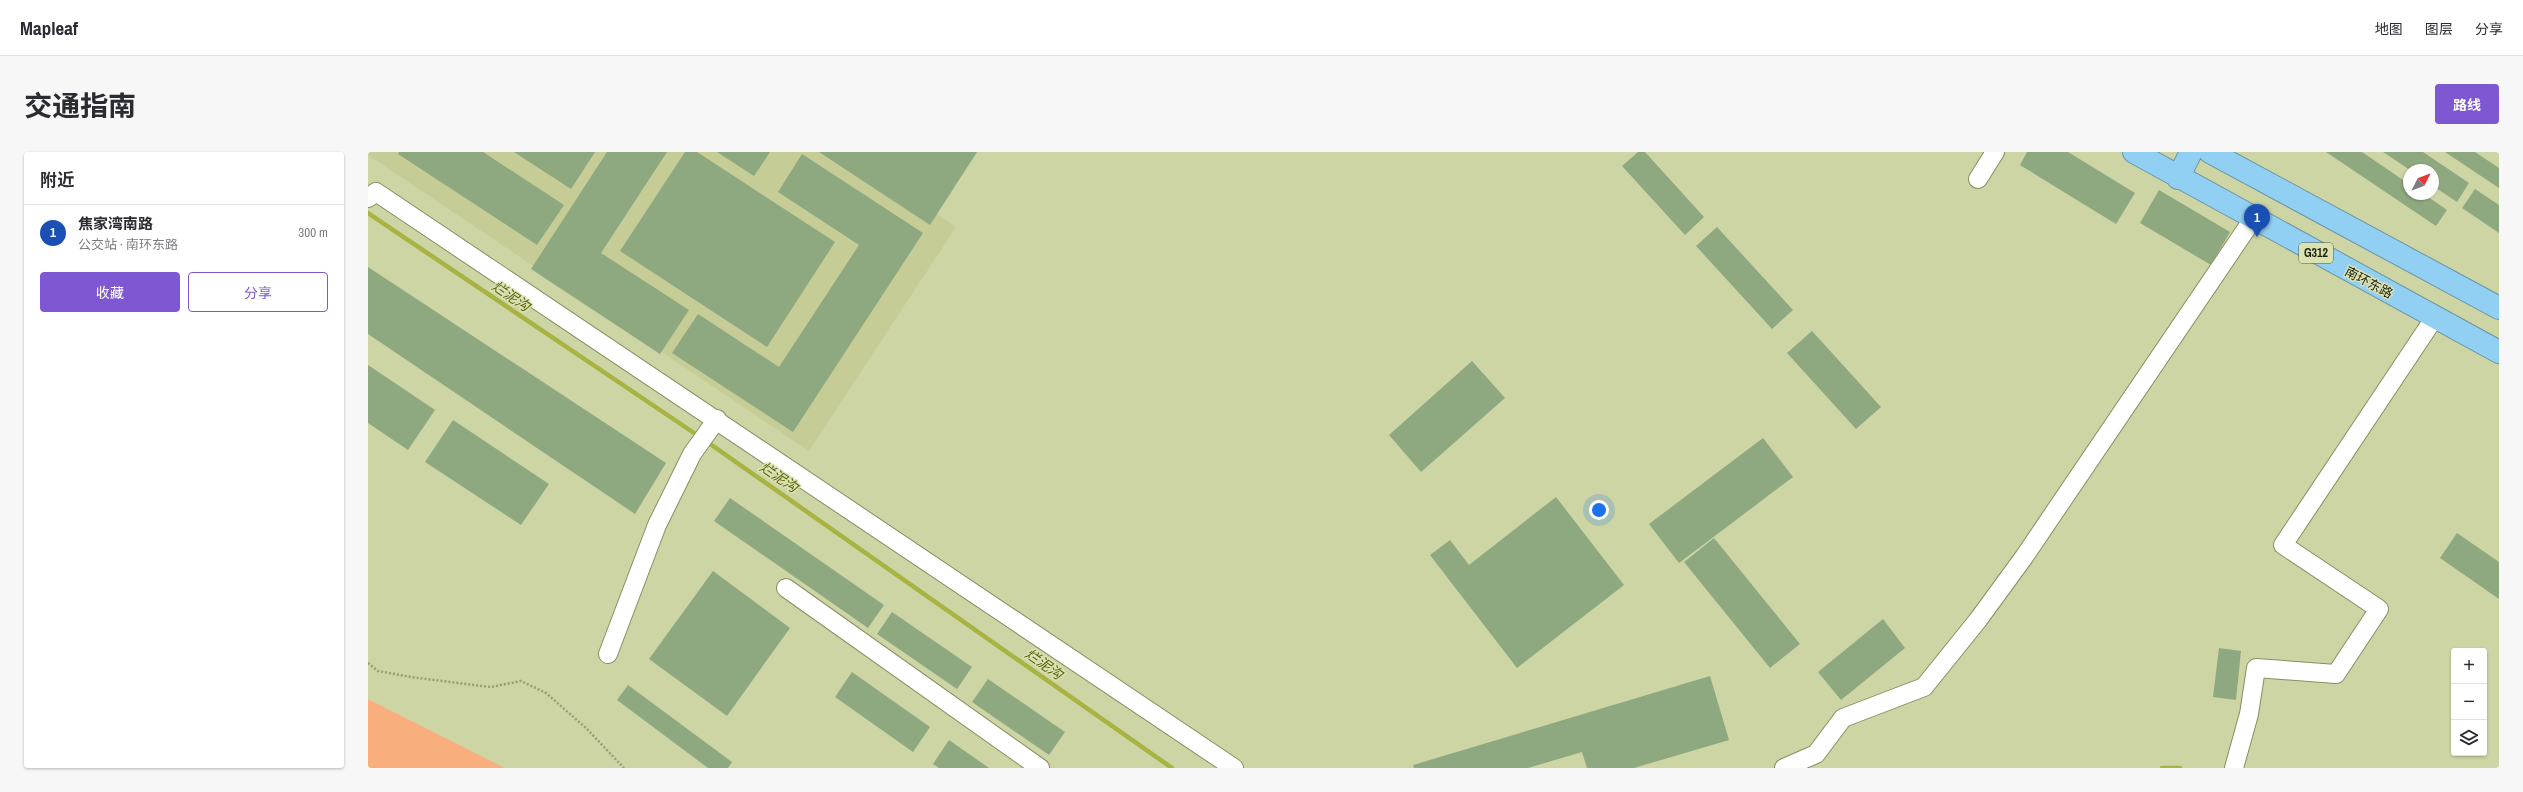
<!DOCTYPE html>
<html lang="zh">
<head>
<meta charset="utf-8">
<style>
  :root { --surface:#fff; --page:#f7f7f7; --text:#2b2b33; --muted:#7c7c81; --line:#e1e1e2; --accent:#7e58d2 }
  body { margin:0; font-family:"Archivo Narrow","Noto Sans SC",sans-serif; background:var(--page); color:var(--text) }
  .controls { position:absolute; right:12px; bottom:12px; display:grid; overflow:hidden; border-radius:4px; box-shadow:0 1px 3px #0004 }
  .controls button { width:36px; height:36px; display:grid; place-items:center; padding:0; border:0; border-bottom:1px solid var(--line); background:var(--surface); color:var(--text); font:20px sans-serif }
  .compass { position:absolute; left:2035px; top:12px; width:36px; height:36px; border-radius:50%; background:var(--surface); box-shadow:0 1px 3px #0004; rotate:48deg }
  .you { position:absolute; left:1231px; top:358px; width:14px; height:14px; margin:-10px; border:3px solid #fff; border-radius:50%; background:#1a73e8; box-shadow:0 0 0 6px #1a73e833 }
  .badge { display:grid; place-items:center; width:26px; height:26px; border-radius:50%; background:var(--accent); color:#fff; font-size:13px; font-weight:700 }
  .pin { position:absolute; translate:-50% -33px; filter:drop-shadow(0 1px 2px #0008) }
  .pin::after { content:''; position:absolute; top:21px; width:14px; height:12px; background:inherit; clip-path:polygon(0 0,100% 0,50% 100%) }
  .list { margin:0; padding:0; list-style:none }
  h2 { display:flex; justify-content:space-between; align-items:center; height:52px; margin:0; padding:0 16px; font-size:17px }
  h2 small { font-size:13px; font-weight:400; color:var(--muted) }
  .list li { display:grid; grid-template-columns:26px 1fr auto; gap:12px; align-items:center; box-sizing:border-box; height:56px; padding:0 16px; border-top:1px solid var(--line) }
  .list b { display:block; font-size:15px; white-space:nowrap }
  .list p { margin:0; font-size:13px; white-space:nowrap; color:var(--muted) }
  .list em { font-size:13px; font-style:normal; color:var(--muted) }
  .actions { display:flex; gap:8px; padding:12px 16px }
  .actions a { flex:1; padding:9px 0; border:1px solid var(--accent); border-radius:4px; text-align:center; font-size:14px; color:var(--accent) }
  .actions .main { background:var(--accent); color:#fff }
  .icon { flex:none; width:22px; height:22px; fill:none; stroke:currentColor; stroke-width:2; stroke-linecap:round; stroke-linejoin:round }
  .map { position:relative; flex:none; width:2131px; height:616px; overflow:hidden; border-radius:4px }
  header { display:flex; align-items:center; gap:24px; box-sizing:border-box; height:56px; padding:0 20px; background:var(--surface); border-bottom:1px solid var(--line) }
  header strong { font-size:19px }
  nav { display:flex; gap:22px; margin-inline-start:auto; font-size:14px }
  .intro { display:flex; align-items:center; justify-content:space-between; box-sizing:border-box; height:96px; padding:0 24px }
  h1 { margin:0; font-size:28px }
  .button { padding:10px 18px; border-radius:4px; background:var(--accent); color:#fff; font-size:14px; font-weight:700 }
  main { display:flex; gap:24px; padding:0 24px }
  aside { flex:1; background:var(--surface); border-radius:4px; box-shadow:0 1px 3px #0004 }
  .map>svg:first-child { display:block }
  .built { fill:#c5cc95 }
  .green { fill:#f9af7d }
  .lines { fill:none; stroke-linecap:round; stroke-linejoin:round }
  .stream { stroke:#a8b341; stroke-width:4.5 }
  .building { fill:#8ea880 }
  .minor-casing { stroke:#888e61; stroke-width:20 }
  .highway-casing { stroke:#6a93a3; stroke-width:24 }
  .path { stroke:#979c76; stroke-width:2.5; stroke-dasharray:2 2; stroke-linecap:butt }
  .minor { stroke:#fff; stroke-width:18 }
  .highway { stroke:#92d0f3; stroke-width:22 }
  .labels { text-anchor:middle; stroke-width:3; stroke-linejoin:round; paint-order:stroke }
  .shield { fill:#dbe2b2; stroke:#575b40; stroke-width:1 }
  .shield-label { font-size:12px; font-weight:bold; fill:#1f210f }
  .street-label { font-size:13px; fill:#1f210f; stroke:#dbe2b2 }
  .water-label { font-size:14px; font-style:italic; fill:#575d07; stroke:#dbe2b2 }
</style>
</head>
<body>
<header>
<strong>Mapleaf</strong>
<nav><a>地图</a><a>图层</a><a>分享</a></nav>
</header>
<div class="intro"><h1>交通指南</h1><a class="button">路线</a></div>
<main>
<aside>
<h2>附近<small></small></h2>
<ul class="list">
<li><span class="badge" style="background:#1a4fb4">1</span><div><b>焦家湾南路</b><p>公交站 · 南环东路</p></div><em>300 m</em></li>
</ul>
<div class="actions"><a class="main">收藏</a><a>分享</a></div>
</aside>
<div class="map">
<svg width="2131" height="616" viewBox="0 0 2131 616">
  <rect width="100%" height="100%" fill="#ced5a5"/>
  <path class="built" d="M0,0h476l112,75 -147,224 -441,-296z"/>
  <path class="green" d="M0,547l137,69h-137z"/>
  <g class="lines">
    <path class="stream" d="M0,61l332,224
      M338,289l466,327
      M1794,616h18"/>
  </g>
  <path class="building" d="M31,0h84l81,53 -27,40 -139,-91z
    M146,0h81l-24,37z
    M239,0h60l-66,101 88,57 -29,44 -129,-85z
    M317,0h12l138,90 -68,105 -147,-96z
    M349,0h53l-16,24z
    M451,0h158l-47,73z
    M1270,0h7l59,65 -19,18 -63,-69z
    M1659,0h41l67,41 -19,31 -96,-59z
    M1958,0h36l47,32v10h15l23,16 -11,16z
    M2015,0h40l46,31 -12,19 -24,-16v-16h-23z
    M2077,0h30l24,16v20z
    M434,2l121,79 -130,199 -121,-79 26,-39 81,53 80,-122 -81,-53z
    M2107,37l24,16v28l-37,-25z
    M1791,38l71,42 -19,33 -71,-42z
    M1349,75l76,83 -21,19 -76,-83z
    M0,115l298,196 -31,51 -267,-180z
    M1444,179l69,76 -25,22 -69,-76z
    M1104,209l33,37 -84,74 -32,-37z
    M0,213l67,45 -27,40 -40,-27z
    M85,268l96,64 -28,41 -96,-63z
    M1395,286l30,39 -114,86 -30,-39z
    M1188,345l68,88 -107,83 -87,-113 20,-15 19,25z
    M362,346l154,107 -16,23 -154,-107z
    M2089,381l42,29v37l-59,-41z
    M1346,386l86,106 -30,24 -86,-106z
    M345,419l77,57 -63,88 -78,-57z
    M524,460l80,55 -15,22 -80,-55z
    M1515,467l22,29 -64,52 -23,-28z
    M1851,496l22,3 -5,49 -23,-3z
    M484,520l78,55 -17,25 -78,-55z
    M1342,524l19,64 -95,28h-47l-5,-16 -54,16h-114l-1,-3z
    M620,527l77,53 -16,23 -77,-53z
    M260,533l104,77 -4,6h-20l-91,-68z
    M581,588l40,28h-50l-6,-4z"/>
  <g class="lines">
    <defs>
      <path id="minor" d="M1610,27l17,-27
        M0,46l8,-6 858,576
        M418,436l254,180
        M240,502l49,-129 35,-71 25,-35
        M1416,616l32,-14 27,-36 81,-31 54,-67 46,-63 229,-338
        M1866,616l15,-54 7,-46 80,6 43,-65 -96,-64 152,-228"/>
      <path id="highway" d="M1766,0l365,200
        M1842,0l289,156
        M1810,26l13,-26"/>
    </defs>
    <use href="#minor" class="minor-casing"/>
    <use href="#highway" class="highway-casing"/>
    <path class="path" d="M0,511l10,8 33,6 80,10 30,-6 25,12 40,35 38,40"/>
    <use href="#minor" class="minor"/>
    <use href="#highway" class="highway"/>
  </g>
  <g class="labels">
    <rect class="shield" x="1931" y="91" width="34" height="20" rx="3"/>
    <g class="shield-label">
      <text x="1948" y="105">G312</text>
    </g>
    <g class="street-label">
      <text transform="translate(2001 130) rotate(28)" y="5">南环东路</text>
    </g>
    <g class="water-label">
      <text transform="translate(143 144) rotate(34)" y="5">烂泥沟</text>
      <text transform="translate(411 325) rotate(34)" y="5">烂泥沟</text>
      <text transform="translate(676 512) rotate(35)" y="5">烂泥沟</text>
    </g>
  </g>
</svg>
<div class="controls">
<button>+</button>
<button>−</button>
<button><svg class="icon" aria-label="layers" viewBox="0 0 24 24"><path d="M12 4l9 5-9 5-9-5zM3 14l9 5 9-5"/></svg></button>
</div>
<svg class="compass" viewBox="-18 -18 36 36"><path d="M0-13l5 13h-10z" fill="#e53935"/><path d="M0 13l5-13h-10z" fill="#7c7c81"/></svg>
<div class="you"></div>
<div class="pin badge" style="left:1889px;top:85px;background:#1a4fb4">1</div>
</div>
</main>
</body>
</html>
